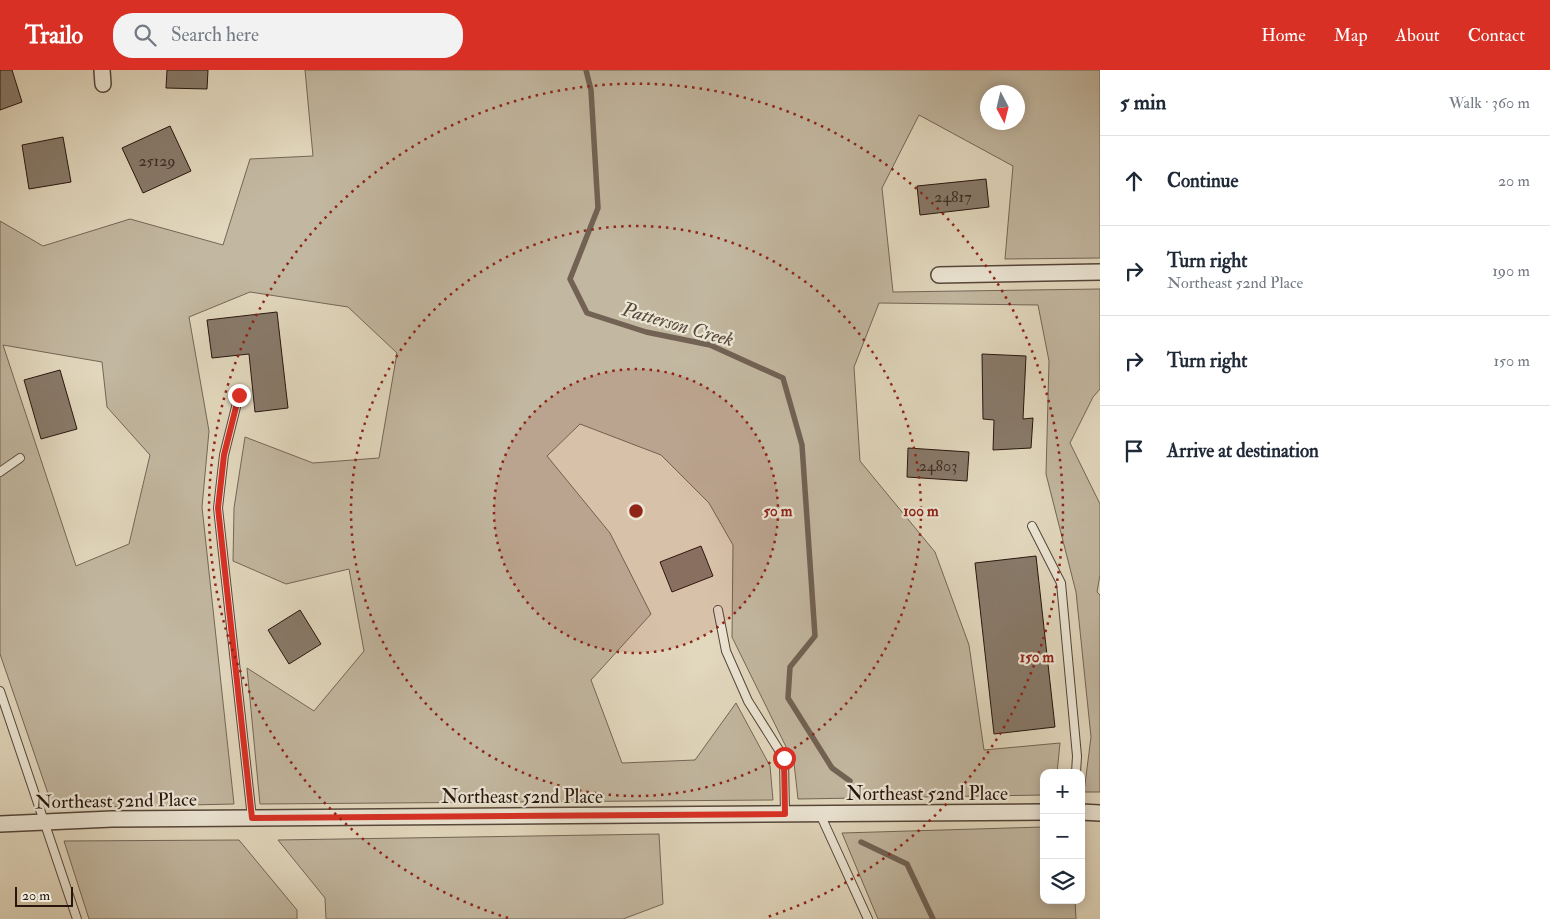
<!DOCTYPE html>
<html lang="en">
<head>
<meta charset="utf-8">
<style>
  :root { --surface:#fff; --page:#f2f2f3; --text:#1f2937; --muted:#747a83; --line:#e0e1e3; --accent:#d93025 }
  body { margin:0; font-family:"IM FELL Double Pica",serif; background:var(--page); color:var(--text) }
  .controls { position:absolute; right:15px; bottom:15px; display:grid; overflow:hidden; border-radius:10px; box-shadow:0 2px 12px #0003 }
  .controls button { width:45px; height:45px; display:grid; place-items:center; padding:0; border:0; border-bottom:1px solid var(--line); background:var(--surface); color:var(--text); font:25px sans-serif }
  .compass { position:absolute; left:980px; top:15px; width:45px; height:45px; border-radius:50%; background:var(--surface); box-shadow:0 2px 12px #0003; rotate:173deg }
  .scale { position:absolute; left:15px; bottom:12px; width:58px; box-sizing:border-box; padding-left:5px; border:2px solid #27150e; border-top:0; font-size:14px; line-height:18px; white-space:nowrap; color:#27150e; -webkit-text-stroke:4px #ece6d5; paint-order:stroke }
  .stop { position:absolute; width:15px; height:15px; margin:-11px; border:4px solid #d93025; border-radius:50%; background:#fff }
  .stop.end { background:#d93025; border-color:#fff; box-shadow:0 1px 5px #0008 }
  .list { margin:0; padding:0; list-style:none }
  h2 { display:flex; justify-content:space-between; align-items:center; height:65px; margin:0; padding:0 20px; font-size:21px }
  h2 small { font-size:16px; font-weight:400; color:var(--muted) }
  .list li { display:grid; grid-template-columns:32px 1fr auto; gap:15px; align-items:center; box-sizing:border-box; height:90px; padding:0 20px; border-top:1px solid var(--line) }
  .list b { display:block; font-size:19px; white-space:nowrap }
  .list p { margin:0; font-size:16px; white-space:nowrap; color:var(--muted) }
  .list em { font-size:16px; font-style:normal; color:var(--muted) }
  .icon { flex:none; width:28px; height:28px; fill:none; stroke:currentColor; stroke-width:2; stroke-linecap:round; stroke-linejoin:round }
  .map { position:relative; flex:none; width:1100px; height:849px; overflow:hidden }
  header { display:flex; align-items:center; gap:30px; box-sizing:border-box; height:70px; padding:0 25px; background:var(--accent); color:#fff }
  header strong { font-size:24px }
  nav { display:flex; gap:28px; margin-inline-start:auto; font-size:18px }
  .search { width:350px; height:45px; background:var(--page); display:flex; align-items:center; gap:12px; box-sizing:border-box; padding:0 18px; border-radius:20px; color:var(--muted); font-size:19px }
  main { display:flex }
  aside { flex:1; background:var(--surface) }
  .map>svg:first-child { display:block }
  .green { fill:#c2b7a0; stroke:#746657; fill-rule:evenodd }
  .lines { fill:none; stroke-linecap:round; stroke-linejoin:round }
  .stream { stroke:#716254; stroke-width:5.5 }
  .building { fill:#887a6a; stroke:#27150e }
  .service-casing { stroke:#56463a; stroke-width:10 }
  .minor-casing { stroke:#56463a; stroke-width:18 }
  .service { stroke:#ece6d5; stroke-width:8 }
  .minor { stroke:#ece6d5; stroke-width:15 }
  .route { stroke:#d93025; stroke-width:6 }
  .ring { fill:none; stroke:#8f2418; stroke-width:2.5; stroke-dasharray:2.5 5 }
  .labels { text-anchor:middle; stroke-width:4.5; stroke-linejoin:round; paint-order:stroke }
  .number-label { font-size:16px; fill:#3f2e25 }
  .street-label { font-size:19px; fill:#27150e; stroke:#ece6d5 }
  .water-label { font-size:20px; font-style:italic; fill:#58493c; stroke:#ece6d5 }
  .centre { fill:#8f2418; stroke:#ece6d5; stroke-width:2.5 }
  .ring-label { font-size:15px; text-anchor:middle; font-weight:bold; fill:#8f2418; stroke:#ece6d5; stroke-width:4.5; stroke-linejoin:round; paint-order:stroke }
</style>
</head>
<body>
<header>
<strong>Trailo</strong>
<div class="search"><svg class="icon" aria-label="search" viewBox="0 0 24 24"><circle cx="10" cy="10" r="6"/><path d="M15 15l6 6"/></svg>Search here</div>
<nav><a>Home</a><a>Map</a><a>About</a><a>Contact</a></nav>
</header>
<main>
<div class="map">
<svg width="1100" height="849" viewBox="0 0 1100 849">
  <rect width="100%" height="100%" fill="#e2d8be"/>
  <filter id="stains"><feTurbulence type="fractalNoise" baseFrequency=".004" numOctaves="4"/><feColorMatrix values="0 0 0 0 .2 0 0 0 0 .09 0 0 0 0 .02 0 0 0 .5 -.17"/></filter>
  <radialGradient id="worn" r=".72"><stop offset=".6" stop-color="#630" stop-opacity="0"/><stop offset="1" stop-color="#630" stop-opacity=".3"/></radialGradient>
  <path class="green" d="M305,0h795v188l-95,1 8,-93 -94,-51 -37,73 11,104 207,-3v100l-7,8 -23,46 30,61v71l-3,17 3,3v197h-16l7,-55 -15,-145 -30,-118 3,-113 -11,-56 -159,-2 -25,64 6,94 75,91 34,93 15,105 76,-7 -3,30h-13v22l-246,4 -4,-36 -62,-126 1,-92 -24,-42 -48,-48 -81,-31 -33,32 63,77 41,81 -60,66 31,83 73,-3 41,-57 34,63 3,34 -513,4 -13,-136 67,43 50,-60 -15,-82 -63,15 -53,-23 1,-53 11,-71 68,26 66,-5 18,-105 -49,-46 -98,-15 -61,25 20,114 -7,76 32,297 -181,4 -53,-154v-433l43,25 87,-27 93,26 27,-86 63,-3zM988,22h30v30h-30zM3,275l99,17 5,45 43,48 -21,89 -53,22z
    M1043,757l1,73h31l1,19h-198l-36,-86z
    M659,764l4,70 -40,15h-297l-1,-21 -47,-58z
    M239,770l58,70v9h-208l-25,-78z"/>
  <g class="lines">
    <path class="stream" d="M586,0l5,20 7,118 -28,71 17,34 59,19 64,13 73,33 19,67 13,191 -25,31 -2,31 44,70 18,13
      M861,772l46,22 26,55"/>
  </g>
  <path class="building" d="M0,0h12l10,32 -22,8z
    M167,0h41l-1,19 -41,-1z
    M170,56l21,45 -48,22 -21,-45z
    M63,67l8,45 -42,7 -7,-44z
    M986,109l3,28 -69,8 -3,-29z
    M277,242l11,96 -33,4 -6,-58 -37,4 -5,-38z
    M982,284l44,2 -3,63 10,-1 -2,30 -38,2 1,-30 -11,-1z
    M60,300l17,59 -36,10 -17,-59z
    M908,378l61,4 -2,29 -60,-4z
    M701,476l12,30 -41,16 -12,-30z
    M1036,486l19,171 -61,7 -19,-171z
    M300,540l21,34 -32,20 -21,-34z"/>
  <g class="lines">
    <defs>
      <path id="service" d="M239,325l-15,60 -6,53 34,310
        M0,402l20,-14
        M1032,456l29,57 16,173 -1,17
        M718,540l8,41 22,50 36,57 1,56
        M0,621l77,228
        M820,744l48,105"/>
      <path id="minor" d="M102,0l1,14
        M939,205l161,-3
        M1081,742l19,1
        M0,754l112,-5 932,-7"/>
    </defs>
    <use href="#service" class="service-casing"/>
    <use href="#minor" class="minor-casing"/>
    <use href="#service" class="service"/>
    <use href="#minor" class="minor"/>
  </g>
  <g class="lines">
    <path class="route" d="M239,325l-15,60 -6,53 34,310 533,-4 -1,-56"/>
  </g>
  <circle cx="636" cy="441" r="142" fill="#8f2418" fill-opacity=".12"/>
  <g class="ring">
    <circle cx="636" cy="441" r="142"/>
    <circle cx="636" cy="441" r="285"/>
    <path d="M508 848A427 427 0 1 1 764 848"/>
  </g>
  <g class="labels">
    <g class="number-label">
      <text x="157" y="96">25129</text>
      <text x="953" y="132">24817</text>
      <text x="938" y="401">24803</text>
    </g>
    <g class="street-label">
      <text x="927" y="730">Northeast 52nd Place</text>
      <text x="522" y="733">Northeast 52nd Place</text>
      <text transform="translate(116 730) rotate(-1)" y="7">Northeast 52nd Place</text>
    </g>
    <g class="water-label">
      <text transform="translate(678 254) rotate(16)" y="7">Patterson Creek</text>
    </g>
  </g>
  <circle cx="636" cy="441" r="8" class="centre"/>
  <g class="ring-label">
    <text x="778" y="446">50 m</text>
    <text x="921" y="446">100 m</text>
    <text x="1037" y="592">150 m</text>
  </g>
  <rect width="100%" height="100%" filter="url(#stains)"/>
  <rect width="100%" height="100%" fill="url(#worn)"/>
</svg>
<div class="controls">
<button>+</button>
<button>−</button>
<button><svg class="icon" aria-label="layers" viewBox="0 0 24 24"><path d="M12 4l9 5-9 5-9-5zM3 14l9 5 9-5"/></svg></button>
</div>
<svg class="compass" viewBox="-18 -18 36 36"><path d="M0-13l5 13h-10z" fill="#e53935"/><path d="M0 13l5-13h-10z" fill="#747a83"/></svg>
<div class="scale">20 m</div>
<div class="stop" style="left:784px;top:688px"></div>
<div class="stop end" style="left:239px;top:325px"></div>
</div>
<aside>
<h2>5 min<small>Walk · 360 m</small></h2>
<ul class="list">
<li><svg class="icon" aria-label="ahead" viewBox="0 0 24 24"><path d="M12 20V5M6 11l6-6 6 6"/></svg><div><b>Continue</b></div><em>20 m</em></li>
<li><svg class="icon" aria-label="right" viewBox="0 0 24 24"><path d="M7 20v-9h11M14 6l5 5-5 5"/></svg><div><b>Turn right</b><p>Northeast 52nd Place</p></div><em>190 m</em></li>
<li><svg class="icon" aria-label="right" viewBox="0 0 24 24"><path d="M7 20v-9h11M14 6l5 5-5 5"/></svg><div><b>Turn right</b></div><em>150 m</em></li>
<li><svg class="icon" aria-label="arrive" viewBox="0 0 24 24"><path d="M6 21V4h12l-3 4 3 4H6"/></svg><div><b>Arrive at destination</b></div></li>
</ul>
</aside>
</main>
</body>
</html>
